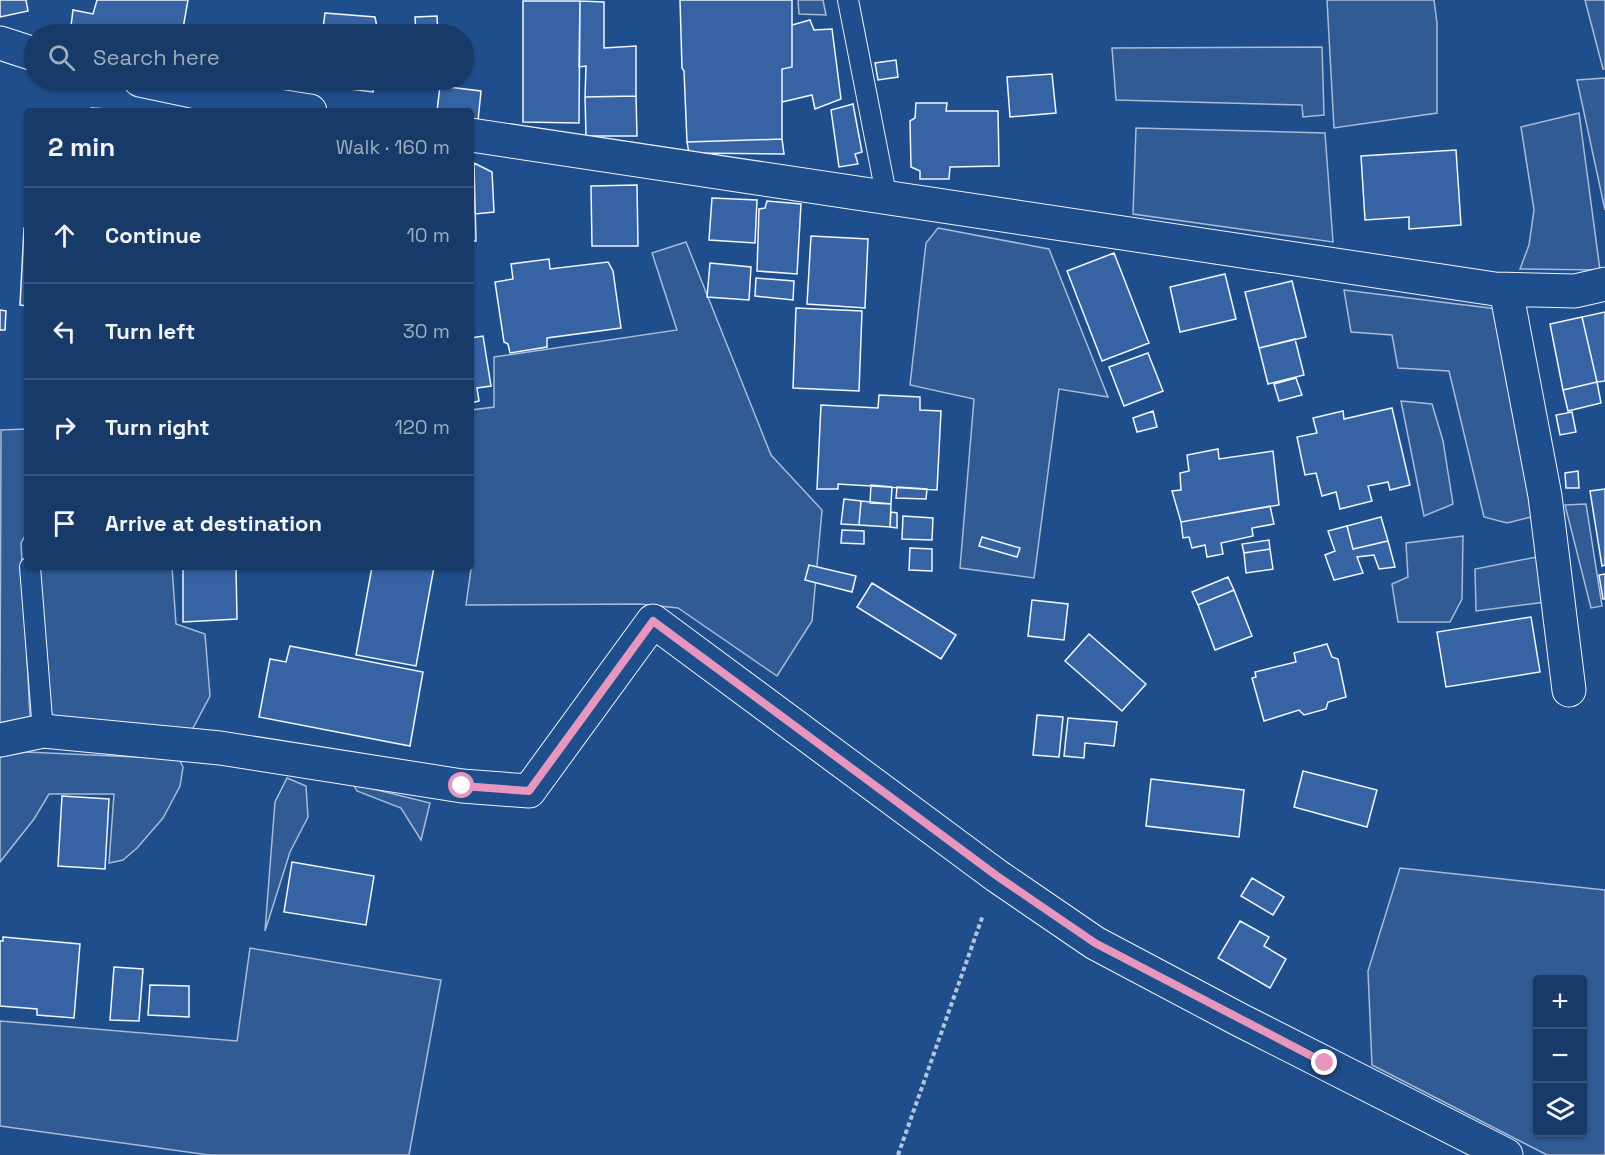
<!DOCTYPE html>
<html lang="en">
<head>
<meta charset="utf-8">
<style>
  :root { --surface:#173a69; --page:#244571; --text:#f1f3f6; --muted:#9eadc0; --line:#36547d }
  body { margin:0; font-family:"Space Grotesk",sans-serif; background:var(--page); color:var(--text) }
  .controls { position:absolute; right:18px; bottom:18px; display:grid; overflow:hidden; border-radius:6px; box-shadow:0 2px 4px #0004 }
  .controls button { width:54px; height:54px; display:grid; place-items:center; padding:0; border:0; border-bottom:2px solid var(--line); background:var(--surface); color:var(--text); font:30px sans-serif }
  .stop { position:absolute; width:18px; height:18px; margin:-14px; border:4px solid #e797bd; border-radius:50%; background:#fff }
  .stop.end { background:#e797bd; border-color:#fff; box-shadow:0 2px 6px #0008 }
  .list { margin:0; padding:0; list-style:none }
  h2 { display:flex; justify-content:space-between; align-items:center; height:78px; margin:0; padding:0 24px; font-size:26px }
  h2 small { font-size:20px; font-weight:400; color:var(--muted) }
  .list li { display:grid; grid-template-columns:39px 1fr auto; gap:18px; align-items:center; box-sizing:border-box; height:96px; padding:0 24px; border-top:2px solid var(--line) }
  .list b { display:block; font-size:22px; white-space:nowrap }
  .list em { font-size:20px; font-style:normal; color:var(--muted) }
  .icon { flex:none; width:33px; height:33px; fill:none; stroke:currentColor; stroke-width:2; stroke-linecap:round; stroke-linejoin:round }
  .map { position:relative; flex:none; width:1605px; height:1155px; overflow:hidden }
  .search { position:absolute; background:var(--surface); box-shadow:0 2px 4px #0004; left:24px; top:24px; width:450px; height:66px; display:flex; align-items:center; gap:15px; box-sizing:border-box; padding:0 21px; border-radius:33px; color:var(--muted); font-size:22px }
  .panel { position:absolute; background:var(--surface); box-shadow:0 2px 4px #0004; left:24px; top:108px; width:450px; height:462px; border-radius:6px }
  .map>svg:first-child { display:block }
  .built { fill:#305b95; stroke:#a8bbd7; stroke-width:1.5; fill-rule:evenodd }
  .building { fill:#3563a3; stroke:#f2f6ff; stroke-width:1.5 }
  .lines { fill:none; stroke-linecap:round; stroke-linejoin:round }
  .lane-casing { stroke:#f2f6ff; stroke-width:22 }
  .street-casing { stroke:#f2f6ff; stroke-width:35 }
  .path { stroke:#b3c4dc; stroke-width:4; stroke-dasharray:4.5 3; stroke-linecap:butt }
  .lane { stroke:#1f4e8c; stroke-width:20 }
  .street { stroke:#1f4e8c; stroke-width:33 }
  .route { stroke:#e797bd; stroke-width:8 }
</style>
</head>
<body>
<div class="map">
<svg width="1605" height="1155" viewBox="0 0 1605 1155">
  <rect width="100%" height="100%" fill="#1f4e8c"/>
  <path class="built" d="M798,0h25l3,15 -27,-1z
    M1327,0h107l3,23v90l-103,15z
    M1585,0h20v69h-2z
    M1322,47l2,68 -21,2 -1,-12 -186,-5 -4,-52z
    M1605,78v132l-28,-130z
    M1579,113l21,157 -80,-1 9,-24 5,-35 -13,-83z
    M1136,128l189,5 8,109 -200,-28z
    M938,228l111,21 59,148 -49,-8 -25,189 -74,-10 14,-169 -64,-14 16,-142z
    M686,242l85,213 51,55 -10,111 -35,55 -99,-68 -38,-4 -174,1 7,-50 -2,-145 23,-3v-50l183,-27 -25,-77z
    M1344,290l153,19 43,201 -9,7 -24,6 -23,-6 -35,-146 -51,-3 -6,-33 -41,-3z
    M1401,401l31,3 11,37 10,63 -29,12z
    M27,429v103l-6,11 9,174 -30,7 1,-294z
    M1586,504l16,102 -11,2 -26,-103z
    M1463,536l-1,63 -12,23h-52l-6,-38 16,-7 -2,-34z
    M1542,556l4,46 -70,9 -1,-42z
    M40,567h132l4,57 29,10 5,62 -18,34 -145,-11z
    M26,752l153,7 4,8 -3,19 -17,32 -26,30 -14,12 -14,3 5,-69h-65l-15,25 -34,43v-105z
    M287,778l19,8 2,31 -18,35 -25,79 10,-129z
    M353,784l77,19 -9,37 -20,-32 -44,-17z
    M1400,868l205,22v265h-58l-175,-90 -4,-94zM1538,980h44v152h-44z
    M250,948l191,32 -32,175h-200l-209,-29v-105l237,20z"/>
  <path class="building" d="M0,0h26l2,11 -28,6z
    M97,0h91l-6,34h-112l3,-24 20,4z
    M680,0h112v67l-10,2v70l-95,3 -3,-71 -2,-3z
    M523,1h57l-1,122 -56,-1z
    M580,1l24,1v46l32,-2v50l-51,1 1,-31 -7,1z
    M325,13l50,4 2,10 -2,6 -52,-4z
    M437,16l1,18h-22l-1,-17z
    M810,20l4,10 18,-1 9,70 -26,10 -3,-14 -30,7v-33l10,-2v-42z
    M377,27l24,3v4h-26z
    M323,29l52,4 -52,1z
    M896,60l2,17 -20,3 -3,-17z
    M1052,74l4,39 -46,4 -3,-40z
    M309,80h8v5l-9,-1z
    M317,80h58l-2,12 -56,-7z
    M440,86l41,5 -3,30 -7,-2v-8h-34z
    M636,96l1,40h-51l-1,-39z
    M916,103h31l-1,8h52l1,55 -49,1 -1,12h-29v-8l-9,-4 -1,-46 5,-3z
    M853,104l9,48 -7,2 3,10 -19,3 -8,-57z
    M91,108l49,3h-50z
    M782,139l2,15 -95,-1 -2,-11z
    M1456,150l5,75 -52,4v-12l-44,3 -4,-64z
    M471,163h3l2,78h-5z
    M474,163l18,9 2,40 -19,2z
    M637,185l1,61h-46l-1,-60z
    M712,198l45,2 -2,43 -46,-3z
    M767,201l34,3 -4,70 -40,-3 2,-62 6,-1z
    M24,228h3v78l-7,-1z
    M811,236l57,3 -3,69 -58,-4z
    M1114,253l35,90 -47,18 -35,-90z
    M549,259l1,10 58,-7 5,9 8,57 -74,10v9l-37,6 -2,-9 -4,-2 -9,-60 18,-3 -2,-15z
    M710,263l41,4 -2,33 -42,-3z
    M1225,274l11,45 -56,13 -10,-45z
    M756,278l38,3 -1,19 -38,-4z
    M1292,281l14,56 -47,11 -14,-56z
    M796,308l66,3 -3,80 -66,-3z
    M0,310l6,1 -1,19h-5z
    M1605,312v69l-8,1 -15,-65z
    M1582,317l15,65 -34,8 -13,-66z
    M483,336l8,50 -14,2 2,13 -8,2v-65z
    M1295,339l9,36 -36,9 -9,-36z
    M1148,353l15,38 -39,15 -15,-39z
    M1296,378l6,17 -23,6 -5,-17z
    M1597,382l4,21 -33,8 -5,-21z
    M879,395l41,2v13l21,1 -4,79 -99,-6v5h-21l4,-84 57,3z
    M1392,408l18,77 -20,5 -2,-8 -20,4 4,15 -32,8 -4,-17 -14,4 -6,-23 -11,2 -8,-38 20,-4 -4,-15 30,-7 1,8z
    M1153,411l4,16 -20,5 -4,-14z
    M1572,412l4,20 -16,3 -4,-20z
    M1218,449l1,10 54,-8 6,54 -98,17 -9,-31 9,-1 -1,-17 9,-2 -2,-16z
    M1578,471l1,17h-13l-1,-15z
    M871,485l21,2 -1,17 -21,-1z
    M897,487l30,2 -1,10 -30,-1z
    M1605,489v76l-3,1 -12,-75z
    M844,499l17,2 -2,24 -18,-1z
    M861,501l30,3 -1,23 -31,-2z
    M1270,506l4,18 -22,4 1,8 -32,7 2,11 -16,3 -2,-12 -13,3 -3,-11 -6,1 -2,-16z
    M891,512l6,1v15l-7,-1z
    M903,516l30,2 -1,22 -30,-1z
    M1381,517l7,24 -35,8 -6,-23z
    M1347,526l6,23 35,-8 7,26 -16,2 -5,-14 -17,2 6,16 -29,7 -9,-25 10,-4 -7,-20z
    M842,530l22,1v13l-23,-1z
    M982,537l38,11 -3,9 -38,-11z
    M1269,540l1,9 -26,4 -2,-9z
    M910,548l22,1v22l-23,-1z
    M1270,549l3,20 -27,4 -2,-20z
    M809,565l47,11 -4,16 -47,-12z
    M183,567h53l1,52 -54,3z
    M372,567h62l-18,99 -60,-11z
    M1605,574v25h-2l-4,-24z
    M1228,577l6,13 -36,15 -6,-13z
    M872,583l84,52 -15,24 -84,-52z
    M1234,590l18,46 -37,14 -17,-45z
    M1032,600l36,4 -4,36 -36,-4z
    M1531,617l9,55 -94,15 -9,-55z
    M1089,634l57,50 -24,27 -57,-50z
    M1327,644l5,13 6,2 8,38 -18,5 -2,7 -22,6 -5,-5 -35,11 -12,-43 4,-1 -1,-5 41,-10 -2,-9z
    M290,646l133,26 -13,74 -151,-29 11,-58 16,3z
    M1037,715l26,2 -4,40 -26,-2z
    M1068,718l49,4 -3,24 -29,-3 -1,15 -20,-2z
    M1303,771l74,19 -10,37 -73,-20z
    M1151,779l93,11 -5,47 -93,-11z
    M62,796l47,3 -4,70 -47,-3z
    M292,862l82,14 -8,49 -82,-13z
    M1252,878l32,19 -11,18 -32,-19z
    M1240,921l29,16 -5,9 22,13 -16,29 -52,-30z
    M3,937l77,7 -6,74 -37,-3v-6l-37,-3v-65h3z
    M114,967l29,2 -4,52 -29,-1z
    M150,985l39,1v31l-41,-2z"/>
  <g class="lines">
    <defs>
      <path id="lane" d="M848,0l39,199
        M30,567l13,164"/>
      <path id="street" d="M0,43l34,11
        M140,80l81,17 89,14
        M471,135l1024,154 80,2 30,-7
        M1506,290l39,206 24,194
        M0,740l43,-9 177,17 242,38 67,5 124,-170 344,255 98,67 145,77 266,135"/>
    </defs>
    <use href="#lane" class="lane-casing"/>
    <use href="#street" class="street-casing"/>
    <path class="path" d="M898,1155l85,-240"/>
    <use href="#lane" class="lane"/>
    <use href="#street" class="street"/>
  </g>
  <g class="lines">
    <path class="route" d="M462,786l67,5 124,-170 344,255 98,67 230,120"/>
  </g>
</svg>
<div class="controls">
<button>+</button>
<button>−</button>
<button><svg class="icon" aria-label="layers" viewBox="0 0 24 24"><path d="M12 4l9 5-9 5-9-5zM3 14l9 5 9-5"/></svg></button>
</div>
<div class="stop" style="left:462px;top:786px"></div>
<div class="stop end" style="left:1325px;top:1063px"></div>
<div class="search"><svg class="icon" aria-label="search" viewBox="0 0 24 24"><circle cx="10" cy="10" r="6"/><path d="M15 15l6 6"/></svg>Search here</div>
<section class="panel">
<h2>2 min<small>Walk · 160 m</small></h2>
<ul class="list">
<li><svg class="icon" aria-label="ahead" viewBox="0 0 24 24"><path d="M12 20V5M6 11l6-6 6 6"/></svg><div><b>Continue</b></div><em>10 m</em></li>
<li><svg class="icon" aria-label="left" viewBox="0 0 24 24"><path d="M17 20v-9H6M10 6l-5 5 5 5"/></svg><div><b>Turn left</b></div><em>30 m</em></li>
<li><svg class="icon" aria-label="right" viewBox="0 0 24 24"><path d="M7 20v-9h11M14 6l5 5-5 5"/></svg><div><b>Turn right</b></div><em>120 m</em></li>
<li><svg class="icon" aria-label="arrive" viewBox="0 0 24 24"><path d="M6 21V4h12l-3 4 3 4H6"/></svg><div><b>Arrive at destination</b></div></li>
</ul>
</section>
</div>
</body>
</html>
